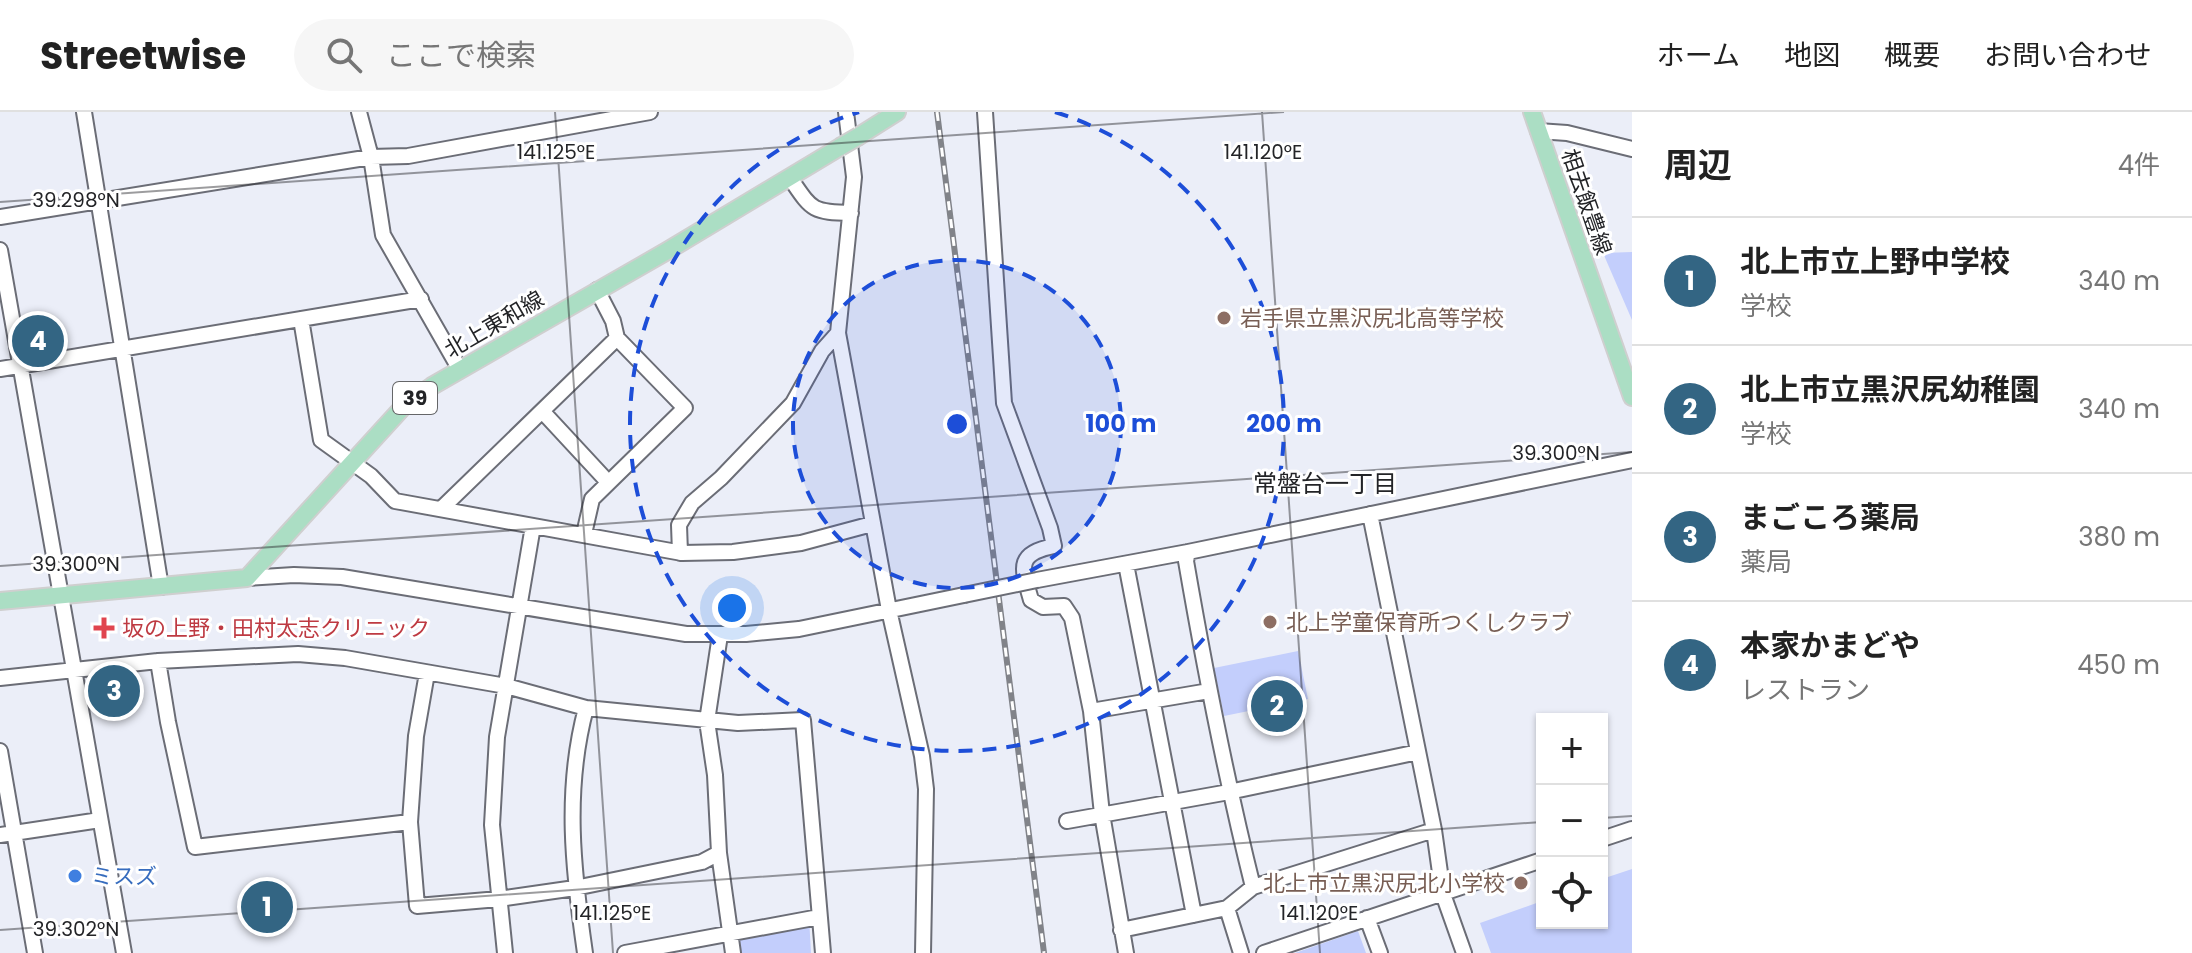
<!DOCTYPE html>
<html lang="ja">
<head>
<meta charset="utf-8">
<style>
  :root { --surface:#fff; --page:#f6f6f6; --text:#222; --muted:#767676; --line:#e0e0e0; --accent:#336583 }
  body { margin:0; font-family:Poppins,"Noto Sans JP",sans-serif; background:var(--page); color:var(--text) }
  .controls { position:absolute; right:24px; bottom:24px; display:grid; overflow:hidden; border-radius:0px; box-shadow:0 2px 6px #0004 }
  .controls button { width:72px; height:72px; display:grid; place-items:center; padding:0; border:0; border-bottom:2px solid var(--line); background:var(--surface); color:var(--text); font:40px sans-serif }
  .you { position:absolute; left:732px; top:496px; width:28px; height:28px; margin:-20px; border:6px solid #fff; border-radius:50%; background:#1a73e8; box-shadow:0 0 0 12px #1a73e833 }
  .badge { display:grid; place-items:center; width:52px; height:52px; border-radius:50%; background:var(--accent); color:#fff; font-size:26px; font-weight:700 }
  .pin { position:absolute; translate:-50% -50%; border:4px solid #fff; box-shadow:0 2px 8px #0006 }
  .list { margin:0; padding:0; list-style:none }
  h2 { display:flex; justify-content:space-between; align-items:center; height:104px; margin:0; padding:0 32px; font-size:34px }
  h2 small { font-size:26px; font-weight:400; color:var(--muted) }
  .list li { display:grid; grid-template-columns:52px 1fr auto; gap:24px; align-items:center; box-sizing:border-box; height:128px; padding:0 32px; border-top:2px solid var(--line) }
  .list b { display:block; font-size:30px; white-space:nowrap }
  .list p { margin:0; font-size:26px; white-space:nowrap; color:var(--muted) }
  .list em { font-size:26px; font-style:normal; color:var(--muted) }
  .icon { flex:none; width:44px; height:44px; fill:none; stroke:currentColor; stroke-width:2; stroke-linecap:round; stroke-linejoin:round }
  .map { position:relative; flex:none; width:1632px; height:841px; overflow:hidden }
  header { display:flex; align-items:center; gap:48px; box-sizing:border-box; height:112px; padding:0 40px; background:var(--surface); border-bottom:2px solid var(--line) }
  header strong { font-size:38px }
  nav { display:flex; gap:44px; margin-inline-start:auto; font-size:28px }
  .search { width:560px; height:72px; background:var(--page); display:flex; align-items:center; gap:20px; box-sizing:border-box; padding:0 28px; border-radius:44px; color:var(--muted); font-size:30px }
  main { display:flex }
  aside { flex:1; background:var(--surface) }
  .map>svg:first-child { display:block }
  .green { fill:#c3cefc }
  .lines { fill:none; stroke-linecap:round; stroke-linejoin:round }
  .minor-casing { stroke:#6b6d76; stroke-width:18 }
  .major-casing { stroke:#cfcfcf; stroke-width:20 }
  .minor { stroke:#fff; stroke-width:14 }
  .major { stroke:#abdec4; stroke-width:16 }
  .rail-casing { stroke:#818389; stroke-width:6 }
  .rail { stroke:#fff; stroke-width:3; stroke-dasharray:9; stroke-linecap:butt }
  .minor-bridge-casing { stroke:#6b6d76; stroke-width:18; stroke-linecap:butt }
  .major-bridge-casing { stroke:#cfcfcf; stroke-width:20; stroke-linecap:butt }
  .minor-bridge { stroke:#fff; stroke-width:14 }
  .major-bridge { stroke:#abdec4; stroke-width:16 }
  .ticks { fill:none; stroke:#232427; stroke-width:2; stroke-opacity:0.45 }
  .ring { fill:none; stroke:#1d4ed8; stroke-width:4; stroke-dasharray:14 10 }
  .education-dot { fill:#8d6e63; stroke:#fff; stroke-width:3 }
  .health-dot { fill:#e0444e; stroke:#fff; stroke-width:3 }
  .shop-dot { fill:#3f7fe0; stroke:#fff; stroke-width:3 }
  .labels { text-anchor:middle; stroke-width:6; stroke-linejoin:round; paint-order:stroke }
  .shield { fill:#fff; stroke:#656668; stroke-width:2 }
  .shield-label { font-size:20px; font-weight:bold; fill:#232427 }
  .street-label { font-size:22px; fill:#232427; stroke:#fff }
  .education-label { font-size:22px; fill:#785e54; stroke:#fff; text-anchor:start }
  .health-label { font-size:22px; fill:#be3a42; stroke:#fff; text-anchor:start }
  .shop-label { font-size:22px; fill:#366cbe; stroke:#fff; text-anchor:start }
  .neighbourhood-label { font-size:24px; fill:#232427; stroke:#fff }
  .ticks-label { font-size:20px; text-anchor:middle; fill:#232427; stroke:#fff; stroke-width:6; stroke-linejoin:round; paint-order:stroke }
  .centre { fill:#1d4ed8; stroke:#fff; stroke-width:4 }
  .ring-label { font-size:24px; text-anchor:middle; font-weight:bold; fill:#1d4ed8; stroke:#fff; stroke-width:6; stroke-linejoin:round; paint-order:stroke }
</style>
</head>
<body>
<header>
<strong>Streetwise</strong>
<div class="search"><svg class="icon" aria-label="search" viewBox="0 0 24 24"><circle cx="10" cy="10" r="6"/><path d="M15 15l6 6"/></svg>ここで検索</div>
<nav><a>ホーム</a><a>地図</a><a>概要</a><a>お問い合わせ</a></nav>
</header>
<main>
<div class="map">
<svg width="1632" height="841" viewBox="0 0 1632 841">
  <rect width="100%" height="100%" fill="#ebeef8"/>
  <path class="green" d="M1632,140v68l-29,-67z
    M1298,539l10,48 -84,17 -10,-48z
    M1632,757v84h-141l-11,-30 62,-22v22h60v-44z
    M809,805l2,36h-70l-2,-24z
    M1358,819l8,22h-71z"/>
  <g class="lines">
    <defs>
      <path id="minor" d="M84,0l77,475
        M359,0l12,45 12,78 76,133
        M846,0l8,65 -16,156 51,277 33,146 4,33 -3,164
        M985,0l19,291 46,125 4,18c-39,8 -32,22 -23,54l12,7 21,-1 8,12 19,93 11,103 24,139
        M1538,19l29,2 65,16
        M790,66c22,32 21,34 61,35
        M0,105l371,-60 37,-1 242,-44
        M0,138l124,703
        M301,207l20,121 50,36 24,25 287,52 51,-1 68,-9 71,-19
        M0,257l421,-70
        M543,300l64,69
        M441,397l176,-171
        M1370,402l64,316 9,64 21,59
        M584,422l8,-35 93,-91 -68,-70 -4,-17 -16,-31
        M1188,440l-2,9c19,110 40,218 67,326
        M680,441l-1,-28 13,-22 29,-25 72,-75 29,-52 16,-18
        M1126,452l68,351
        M247,466l47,-3 48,2 344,57h60l53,-5 165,-34
        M1037,468l151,-28 444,-92
        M720,523l-13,86 8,54 4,78 14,100
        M158,549l10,61 27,125 215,-25
        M427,561l-11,63 -6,86 7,84 82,-7 76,-11 127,-26 17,-9
        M0,566l158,-17 140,-7 47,4 161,28 80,22 152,15 65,-3 20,233
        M1091,599l118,-20
        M0,639l35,202
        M1067,709l162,-29 189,-40
        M0,723l100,-15
        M1602,727l30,-10
        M1227,796l14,45
        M1367,806l13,35
        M1121,818l106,-22 26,-21 181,-57
        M505,841l-13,-128 5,-88 36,-211
        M585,841c-12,-83 -21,-163 1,-245
        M625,841l194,-36
        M1264,841l278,-93"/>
      <path id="major" d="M1532,0l100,285
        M859,24l38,-24
        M0,489l247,-23 156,-171 29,-21 235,-135 173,-104"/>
    </defs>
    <use href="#minor" class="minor-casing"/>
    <use href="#major" class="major-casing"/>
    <use href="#minor" class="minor"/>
    <use href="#major" class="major"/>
    <defs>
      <path id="rail" d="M937,0l107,841"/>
    </defs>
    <use href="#rail" class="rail-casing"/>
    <use href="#rail" class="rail"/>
    <defs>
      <path id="minor-bridge" d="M964,483l73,-15"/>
      <path id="major-bridge" d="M840,35l19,-11"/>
    </defs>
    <use href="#minor-bridge" class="minor-bridge-casing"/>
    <use href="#major-bridge" class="major-bridge-casing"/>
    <use href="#minor-bridge" class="minor-bridge"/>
    <use href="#major-bridge" class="major-bridge"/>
  </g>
  <path class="ticks" d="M555,0l58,841M1262,0l58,841M0,90l1284,-90M0,454l1632,-114M1602,706l30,-2M0,818l1542,-108"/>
  <circle cx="957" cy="312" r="164" fill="#1d4ed8" fill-opacity=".12"/>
  <g class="ring">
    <circle cx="957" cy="312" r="164"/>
    <path d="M1055 0A327 327 0 1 1 859 0"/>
  </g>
  <g class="education-dot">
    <circle cx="1224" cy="206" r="8"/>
    <circle cx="1270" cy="510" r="8"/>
    <circle cx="1521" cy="771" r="8"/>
  </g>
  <path class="health-dot" d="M100 504h8v8h8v8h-8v8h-8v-8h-8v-8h8z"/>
  <circle class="shop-dot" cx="75" cy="764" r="8"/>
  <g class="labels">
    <rect class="shield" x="393" y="270" width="44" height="32" rx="6"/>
    <g class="shield-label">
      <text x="415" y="293">39</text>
    </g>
    <g class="street-label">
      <text transform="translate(1587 90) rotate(71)" y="8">相去飯豊線</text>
      <text transform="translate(494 212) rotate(-30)" y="8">北上東和線</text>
    </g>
    <g class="education-label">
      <text x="1240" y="214">岩手県立黒沢尻北高等学校</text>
      <text x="1286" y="518">北上学童保育所つくしクラブ</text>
      <text x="1505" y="779" text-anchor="end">北上市立黒沢尻北小学校</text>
    </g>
    <g class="health-label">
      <text x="122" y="524">坂の上野・田村太志クリニック</text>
    </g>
    <g class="shop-label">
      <text x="91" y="772">ミスズ</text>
    </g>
    <g class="neighbourhood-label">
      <text x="1325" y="380">常盤台一丁目</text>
    </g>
  </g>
  <g class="ticks-label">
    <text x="556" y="47">141.125°E</text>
    <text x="1263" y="47">141.120°E</text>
    <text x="76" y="95">39.298°N</text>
    <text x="1556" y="348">39.300°N</text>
    <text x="76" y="459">39.300°N</text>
    <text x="612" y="808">141.125°E</text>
    <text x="1319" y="808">141.120°E</text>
    <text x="76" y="824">39.302°N</text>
  </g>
  <circle cx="957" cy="312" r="12" class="centre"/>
  <g class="ring-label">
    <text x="1121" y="320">100 m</text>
    <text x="1284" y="320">200 m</text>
  </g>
</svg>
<div class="controls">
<button>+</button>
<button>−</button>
<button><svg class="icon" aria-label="locate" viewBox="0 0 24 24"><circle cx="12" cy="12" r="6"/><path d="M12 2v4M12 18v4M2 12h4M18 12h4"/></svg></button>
</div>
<div class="you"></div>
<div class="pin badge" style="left:267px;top:795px">1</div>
<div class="pin badge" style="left:1277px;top:594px">2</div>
<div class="pin badge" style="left:114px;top:579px">3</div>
<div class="pin badge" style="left:38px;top:229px">4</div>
</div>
<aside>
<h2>周辺<small>4件</small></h2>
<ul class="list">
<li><span class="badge">1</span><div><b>北上市立上野中学校</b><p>学校</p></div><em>340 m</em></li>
<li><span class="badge">2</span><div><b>北上市立黒沢尻幼稚園</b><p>学校</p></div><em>340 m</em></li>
<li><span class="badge">3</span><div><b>まごころ薬局</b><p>薬局</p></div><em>380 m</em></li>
<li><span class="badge">4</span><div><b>本家かまどや</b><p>レストラン</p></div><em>450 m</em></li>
</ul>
</aside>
</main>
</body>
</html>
